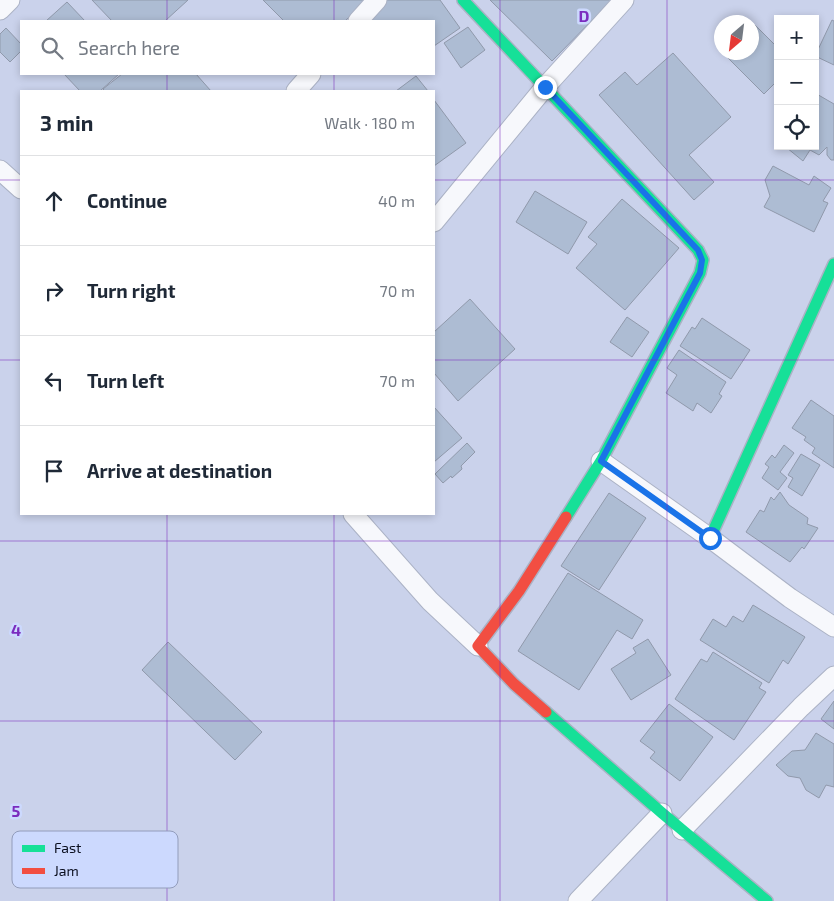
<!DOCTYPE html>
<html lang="en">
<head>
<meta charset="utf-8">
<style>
  :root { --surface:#fff; --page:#f2f2f3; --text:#1f2937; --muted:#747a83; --line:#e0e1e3 }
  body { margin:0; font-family:"Exo 2",sans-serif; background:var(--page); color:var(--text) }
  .controls { position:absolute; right:15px; top:15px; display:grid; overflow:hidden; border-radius:0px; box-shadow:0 2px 8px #0003 }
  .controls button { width:45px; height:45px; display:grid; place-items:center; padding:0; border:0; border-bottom:1px solid var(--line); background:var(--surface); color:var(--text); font:25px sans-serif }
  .compass { position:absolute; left:714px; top:15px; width:45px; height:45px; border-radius:50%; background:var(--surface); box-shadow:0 2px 8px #0003; rotate:208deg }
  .stop { position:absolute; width:15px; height:15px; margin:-11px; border:4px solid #1a73e8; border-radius:50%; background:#fff }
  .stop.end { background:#1a73e8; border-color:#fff; box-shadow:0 1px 5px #0008 }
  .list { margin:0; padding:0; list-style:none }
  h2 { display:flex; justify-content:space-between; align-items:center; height:65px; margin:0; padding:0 20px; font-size:21px }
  h2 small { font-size:16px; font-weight:400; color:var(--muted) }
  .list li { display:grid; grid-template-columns:32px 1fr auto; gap:15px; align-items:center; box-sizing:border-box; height:90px; padding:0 20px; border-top:1px solid var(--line) }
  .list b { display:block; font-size:19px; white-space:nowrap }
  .list em { font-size:16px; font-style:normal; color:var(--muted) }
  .icon { flex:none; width:28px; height:28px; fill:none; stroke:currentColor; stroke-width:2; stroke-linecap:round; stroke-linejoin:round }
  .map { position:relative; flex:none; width:834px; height:901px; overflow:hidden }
  .search { position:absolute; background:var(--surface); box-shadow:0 2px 8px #0003; left:20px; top:20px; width:415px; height:55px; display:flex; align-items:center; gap:12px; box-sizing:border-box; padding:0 18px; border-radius:0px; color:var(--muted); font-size:19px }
  .panel { position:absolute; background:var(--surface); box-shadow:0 2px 8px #0003; left:20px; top:90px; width:415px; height:425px; border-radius:0px }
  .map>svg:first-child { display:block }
  .building { fill:#adbcd3; stroke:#9099ab }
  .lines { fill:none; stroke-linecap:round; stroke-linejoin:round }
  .street-casing { stroke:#abb2c5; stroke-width:21 }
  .fast-casing { stroke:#abb2c5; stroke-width:14 }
  .jam-casing { stroke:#abb2c5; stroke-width:14 }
  .street { stroke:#f7f8fc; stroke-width:19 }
  .fast { stroke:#16e098; stroke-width:11 }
  .jam { stroke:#f24e42; stroke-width:11 }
  .route { stroke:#1a73e8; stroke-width:6 }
  .grid { fill:none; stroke:#7b2cbf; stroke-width:1; stroke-opacity:0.55 }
  .key { fill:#ccd9fe; stroke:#929cbb; stroke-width:1 }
  .key-label { font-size:14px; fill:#0a0e1e }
  .grid-label { font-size:16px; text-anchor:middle; font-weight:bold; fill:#7b2cbf; stroke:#ccd9fe; stroke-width:5; stroke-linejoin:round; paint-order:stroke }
</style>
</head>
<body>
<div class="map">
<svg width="834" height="901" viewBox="0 0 834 901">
  <rect width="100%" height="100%" fill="#cad2eb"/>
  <path class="building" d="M92,0h96l-23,21h-53z
    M263,0h104l-22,21h-61z
    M378,0h62l20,28 -26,18v-25h-77z
    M490,0h122l-60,61z
    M67,2l18,19h-39z
    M832,20l2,1v44l-19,-9z
    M755,25l23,23v32l-14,14 -39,-39 2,-3h25v-23z
    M468,27l17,23 -24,18 -17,-25z
    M6,28l15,16v7l-11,11 -10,-10v-18z
    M673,53l58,64 -42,38 25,27 -20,18 -95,-105 26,-23 12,13z
    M64,74h55l-19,17h-20z
    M122,74h74l15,17h-106l-2,-2z
    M416,76l12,15h-32z
    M815,93l19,11v56h-3l-4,-5v-8l-8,8 -9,-5 -7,11 -16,-13 1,-2h27z
    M434,100l32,43 -32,23z
    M773,166l36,19 5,-9 17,12 -8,13 5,2 -14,29 -50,-25 6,-11 -5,-16z
    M535,191l52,31 -19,32 -52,-32z
    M622,199l57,49 -54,62 -49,-42 21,-24 -9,-7z
    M470,299l45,50 -57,52 -24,-28v-41z
    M627,317l22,15 -17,25 -22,-15z
    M702,318l48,32 -19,29 -51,-33 12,-19 3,2z
    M679,350l47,32 -7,12 3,2 -11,17 -14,-10 -4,8 -27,-18 11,-18 -10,-7z
    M811,400l23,16v52l-22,-15 3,-5 -11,-8 2,-3 -14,-9z
    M434,407l28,31 -28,24z
    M467,443l8,9 -14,14 1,3 -10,9 -1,-2 -8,7 -8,-9z
    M784,445l10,8 -14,19 7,6 -9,12 -16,-12 7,-11 -4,-3 7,-9 3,3z
    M801,454l19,11 -18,31 -14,-9 5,-9 -5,-3z
    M780,492l9,13 19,13 -1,6 11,4 -14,21 -2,-2 -12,15 -44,-30 14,-22 4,2 7,-15 3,3z
    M609,493l37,25 -47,72 -38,-24z
    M568,573l75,47 -11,19 -15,-9 -38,60 -61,-39z
    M753,605l52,32 -17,27 -5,-4 -14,23 -69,-43 13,-21 13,8 7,-11 10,6z
    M648,639l23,36 -40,25 -20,-31 25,-16 -3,-5z
    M168,642l94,90 -27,28 -93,-90z
    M713,652l49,31 -3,5 7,4 -32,48 -59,-41 26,-40 6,3z
    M834,701v28l-13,-10z
    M669,704l44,33 -33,44 -30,-23 5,-6 -15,-11z
    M816,733l18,11v43l-8,-2 -7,13 -13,-8 -6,-12 -12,-2 -12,-11 16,-14 13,-1z"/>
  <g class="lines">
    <defs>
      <path id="street" d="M0,10l10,-10
        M358,21l19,-21
        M296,91l15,-17
        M0,170l21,19
        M434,222l111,-135 79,-87
        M601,461l109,77 80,60 44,29
        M353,514l77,87 48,45
        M682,830l119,-123 33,-31
        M578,901l84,-88"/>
      <path id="fast" d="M463,0l235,250 5,10 -3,13 -99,188 -35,56
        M710,538l124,-274
        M546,712l116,101 105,88"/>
      <path id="jam" d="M546,712l-32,-28 -36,-38 41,-55 47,-74"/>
    </defs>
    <use href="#street" class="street-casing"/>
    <use href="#fast" class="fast-casing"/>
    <use href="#jam" class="jam-casing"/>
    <use href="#street" class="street"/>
    <use href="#fast" class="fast"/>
    <use href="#jam" class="jam"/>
  </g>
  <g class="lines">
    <path class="route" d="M545,87l153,163 4,10 -2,13 -99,188 109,77"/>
  </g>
  <path class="grid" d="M167,0v21M334,0v21M500,0v901M667,0v901M167,74v17M334,74v17M0,180h21M434,180h400M0,360h21M434,360h400M167,514v387M334,514v387M0,541h834M0,721h834"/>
  <rect x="12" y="831" width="166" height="57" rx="8" class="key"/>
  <rect x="22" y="845" width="23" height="7" fill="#16e098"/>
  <rect x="22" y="868" width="23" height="6" fill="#f24e42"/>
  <g class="key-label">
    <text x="54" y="853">Fast</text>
    <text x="54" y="876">Jam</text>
  </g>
  <g class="grid-label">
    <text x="584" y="22">D</text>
    <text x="16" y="636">4</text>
    <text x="16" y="817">5</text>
  </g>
</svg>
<div class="controls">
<button>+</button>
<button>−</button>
<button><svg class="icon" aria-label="locate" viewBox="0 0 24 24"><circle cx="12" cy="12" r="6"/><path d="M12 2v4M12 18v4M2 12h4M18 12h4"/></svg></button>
</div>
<svg class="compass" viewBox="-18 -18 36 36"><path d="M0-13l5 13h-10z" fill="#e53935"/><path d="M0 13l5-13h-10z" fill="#747a83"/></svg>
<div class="stop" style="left:710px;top:538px"></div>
<div class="stop end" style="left:545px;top:87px"></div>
<div class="search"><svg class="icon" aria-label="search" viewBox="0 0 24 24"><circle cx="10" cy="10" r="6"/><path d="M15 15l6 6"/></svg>Search here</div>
<section class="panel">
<h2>3 min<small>Walk · 180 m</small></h2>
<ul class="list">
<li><svg class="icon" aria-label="ahead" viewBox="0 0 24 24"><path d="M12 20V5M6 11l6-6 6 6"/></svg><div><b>Continue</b></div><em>40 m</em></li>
<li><svg class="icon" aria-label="right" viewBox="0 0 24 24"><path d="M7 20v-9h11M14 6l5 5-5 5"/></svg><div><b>Turn right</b></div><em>70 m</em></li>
<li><svg class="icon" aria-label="left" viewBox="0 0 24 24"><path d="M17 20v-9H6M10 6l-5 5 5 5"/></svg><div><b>Turn left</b></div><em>70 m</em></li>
<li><svg class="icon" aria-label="arrive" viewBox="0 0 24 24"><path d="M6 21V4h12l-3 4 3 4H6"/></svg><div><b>Arrive at destination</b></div></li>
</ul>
</section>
</div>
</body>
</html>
